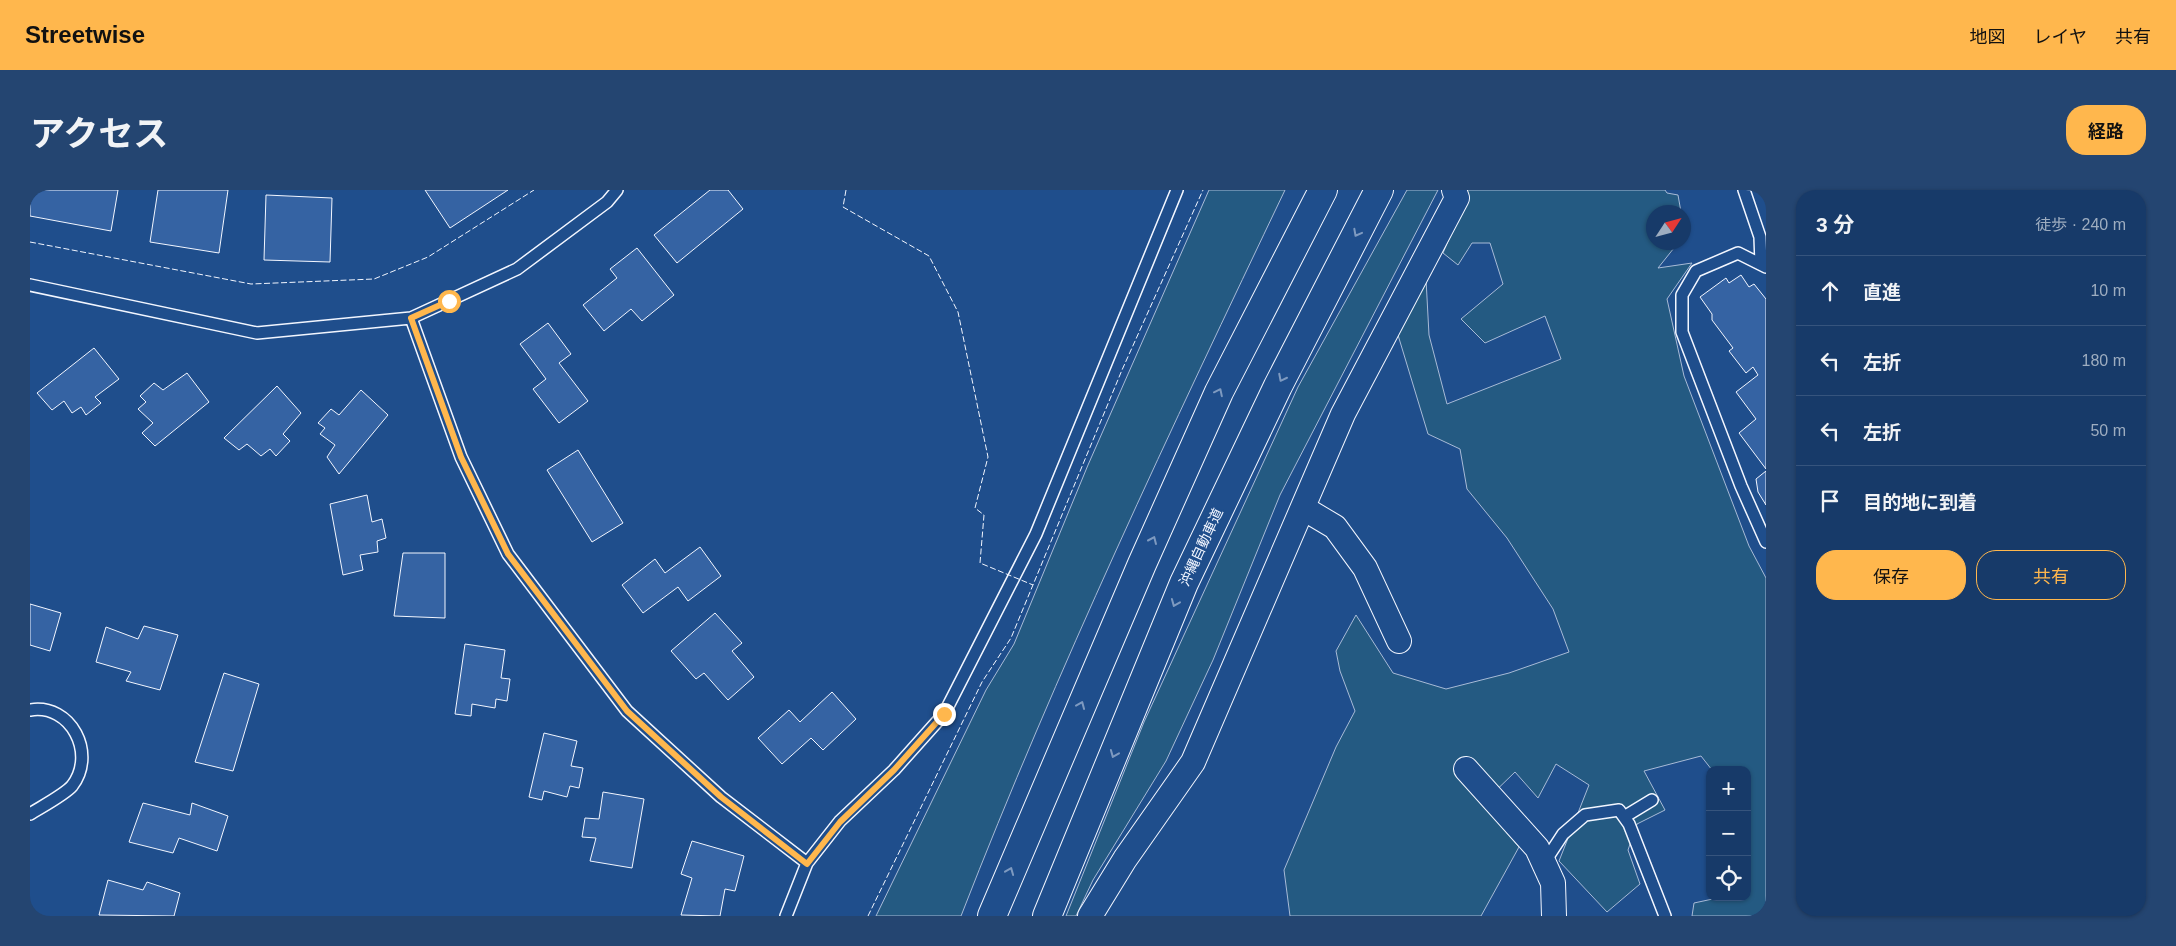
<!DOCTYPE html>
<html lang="ja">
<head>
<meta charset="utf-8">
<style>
  :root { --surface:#173a69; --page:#244571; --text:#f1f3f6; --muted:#9eadc0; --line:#36547d; --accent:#ffb74d }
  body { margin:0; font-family:Helvetica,"Noto Sans JP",sans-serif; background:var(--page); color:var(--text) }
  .controls { position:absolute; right:15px; bottom:15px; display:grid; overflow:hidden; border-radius:10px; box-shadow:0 1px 4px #0004 }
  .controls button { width:45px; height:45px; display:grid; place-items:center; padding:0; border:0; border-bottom:1px solid var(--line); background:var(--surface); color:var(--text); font:25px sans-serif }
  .compass { position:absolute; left:1616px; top:15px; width:45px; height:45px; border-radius:50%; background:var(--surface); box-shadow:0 1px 4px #0004; rotate:54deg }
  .stop { position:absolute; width:15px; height:15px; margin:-11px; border:4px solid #ffb74d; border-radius:50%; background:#fff }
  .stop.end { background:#ffb74d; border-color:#fff; box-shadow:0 1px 5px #0008 }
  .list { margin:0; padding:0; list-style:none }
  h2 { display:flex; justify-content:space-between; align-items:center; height:65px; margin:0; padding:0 20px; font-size:21px }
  h2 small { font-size:16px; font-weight:400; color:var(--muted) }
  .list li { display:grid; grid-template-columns:32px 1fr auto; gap:15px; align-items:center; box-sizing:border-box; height:70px; padding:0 20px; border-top:1px solid var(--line) }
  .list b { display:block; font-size:19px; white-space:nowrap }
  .list em { font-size:16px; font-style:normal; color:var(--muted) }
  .actions { display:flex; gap:10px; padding:15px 20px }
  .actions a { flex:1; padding:11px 0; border:1px solid var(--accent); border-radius:20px; text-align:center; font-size:18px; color:var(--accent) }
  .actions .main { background:var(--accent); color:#111 }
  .icon { flex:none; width:28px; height:28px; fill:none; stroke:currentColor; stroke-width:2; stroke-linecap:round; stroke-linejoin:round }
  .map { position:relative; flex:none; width:1736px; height:726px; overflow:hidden; border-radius:20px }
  header { display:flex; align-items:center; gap:30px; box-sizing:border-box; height:70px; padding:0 25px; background:var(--accent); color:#111 }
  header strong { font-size:24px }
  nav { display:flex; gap:28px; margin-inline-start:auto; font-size:18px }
  .intro { display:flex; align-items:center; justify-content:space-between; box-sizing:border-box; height:120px; padding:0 30px }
  h1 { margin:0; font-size:35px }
  .button { padding:12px 22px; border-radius:20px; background:var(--accent); color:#111; font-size:18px; font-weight:700 }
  main { display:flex; gap:30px; padding:0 30px }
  aside { flex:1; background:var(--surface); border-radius:20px; box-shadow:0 1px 4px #0004 }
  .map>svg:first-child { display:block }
  .green { fill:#245a82; stroke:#a8bbd7 }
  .building { fill:#3563a3; stroke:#f2f6ff }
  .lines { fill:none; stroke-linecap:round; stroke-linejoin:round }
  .lane-casing { stroke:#f2f6ff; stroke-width:14 }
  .street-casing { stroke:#f2f6ff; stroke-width:26 }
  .highway-casing { stroke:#f2f6ff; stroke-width:30 }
  .lane { stroke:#1f4e8c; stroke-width:11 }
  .street { stroke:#1f4e8c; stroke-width:24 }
  .highway { stroke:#1f4e8c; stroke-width:28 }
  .fence { stroke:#f2f6ff; stroke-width:1; stroke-dasharray:6 2.5; stroke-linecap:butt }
  .oneway { stroke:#7e9ac0 }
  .route { stroke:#ffb74d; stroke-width:6 }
  .labels { text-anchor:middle; stroke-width:4; stroke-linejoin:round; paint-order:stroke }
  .street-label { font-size:14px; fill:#f2f6ff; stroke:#1f4e8c }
</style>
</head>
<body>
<header>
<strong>Streetwise</strong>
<nav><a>地図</a><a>レイヤ</a><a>共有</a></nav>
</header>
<div class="intro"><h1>アクセス</h1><a class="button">経路</a></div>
<main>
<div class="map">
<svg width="1736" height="726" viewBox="0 0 1736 726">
  <rect width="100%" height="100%" fill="#1f4e8c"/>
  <path class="green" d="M1179,0h76c-114,239 -228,479 -324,726h-85l110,-226 28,-46 74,-179z
    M1377,0h31l-158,305 -67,165 -47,101 -73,119 -17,36h-10l78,-194 154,-335z
    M1434,0h201l2,3 11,2 3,17h-27v30l24,1 -20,25 34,-5 -25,36 17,77 65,170 17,32v338h-74l2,-13 28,-6h25v-127h-35l-11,-14 -57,15 21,39 -28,14 -9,26 12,34 -33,28 -48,-51 30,-76 -33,-21 -18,34 -23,-26 -33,32 37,43 -38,69h-191l-6,-46 52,-123 19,-36 -15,-40 -4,-20 20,-36 37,58 53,16 63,-16 60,-21 -16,-43 -46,-71 -40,-49 -7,-40 -32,-15 -30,-99 28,-56 3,56 18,69 114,-45 -16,-43 -60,27 -24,-24 42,-35 -13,-41h-18l-14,22 -15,-12 23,-54z"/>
  <path class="building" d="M0,0h88l-7,41 -81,-15z
    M128,0h70l-9,63 -69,-11z
    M395,0h83l-58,38z
    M680,0h18l15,19 -66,54 -23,-28z
    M236,5l66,3 -2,64 -66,-2z
    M607,58l37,47 -32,26 -11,-12 -27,22 -21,-26 34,-27 -7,-9z
    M1711,85l8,12 5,-3 12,15v170l-27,-36 17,-14 -20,-27 22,-17 -5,-8 -7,6 -17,-22 4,-3 -21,-28v-6l-12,-17 26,-19 3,5z
    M518,133l23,31 -12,9 29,38 -29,22 -26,-34 13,-10 -26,-35z
    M64,158l25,31 -24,18 6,6 -15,12 -5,-8 -9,6 -8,-12 -12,9 -15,-17z
    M157,183l22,29 -54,44 -13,-13 11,-10 -15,-14 8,-7 -6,-6 14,-13 9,7z
    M247,196l24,27 -18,21 7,7 -14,15 -6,-7 -9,7 -14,-12 -8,6 -15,-12z
    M331,200l27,25 -49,59 -12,-17 8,-12 -15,-11 5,-6 -7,-5 13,-14 8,6z
    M548,260l45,73 -31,19 -45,-72z
    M1736,281v34l-8,-13 -2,-13z
    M337,305l5,27 10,-3 4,19 -9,3 1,11 -18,3 3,15 -20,5 -13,-71z
    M670,357l21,29 -33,25 -10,-14 -35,26 -21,-28 33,-26 10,14z
    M373,363h42v65l-51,-2z
    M0,414l31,9 -11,38 -20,-6z
    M685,423l27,30 -10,8 22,26 -26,23 -24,-27 -8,6 -25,-28z
    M114,436l34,9 -18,55 -34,-9 5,-9 -35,-10 10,-35 32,12z
    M435,454l40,6 -4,28 9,1 -3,22 -11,-2 -1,9 -23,-4 -1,12 -16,-2z
    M194,483l35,11 -26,87 -38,-9z
    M802,502l24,27 -33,31 -12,-12 -29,26 -24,-26 31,-28 11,12z
    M514,543l33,8 -6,25 12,2 -4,20 -9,-2 -3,11 -23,-6 -2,9 -13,-3z
    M573,602l41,7 -12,69 -42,-7 6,-23 -14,-1 3,-19 14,1z
    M113,613l47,12 2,-12 36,13 -11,35 -38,-13 -6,15 -44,-11z
    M662,651l52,15 -9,35 -10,-2 -5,27 -39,-1 11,-37 -11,-4z
    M78,690l35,10 4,-8 33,11 -6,23 -75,-1z"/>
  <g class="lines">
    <defs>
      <path id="lane" d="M1714,0l16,47 1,27
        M1736,77l-28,-14 -42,18 -14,24v37l59,154 25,56
        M0,95l227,48 154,-15 106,-49 90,-67 10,-12
        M381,128l50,139 47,97 119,157 94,86 86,66
        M0,520c41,-7 67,44 42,76 -8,9 -31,21 -42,28
        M1594,627l28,-17
        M1514,673l19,-29 22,-19 34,-5 10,14 36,92
        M756,726l21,-53 33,-42 54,-51 50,-56 92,-180 141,-344"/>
      <path id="street" d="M1273,318l32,19 30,41 34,73
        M1436,579l71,79 16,35 1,33
        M1060,726l35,-57 68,-97 150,-348 114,-216 -3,-8"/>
      <path id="highway" d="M962,726l150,-352 77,-172 104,-202
        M1017,726l137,-333 94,-197 101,-196"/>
    </defs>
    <use href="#lane" class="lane-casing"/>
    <use href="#street" class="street-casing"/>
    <use href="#highway" class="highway-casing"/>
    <use href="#lane" class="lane"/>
    <use href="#street" class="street"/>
    <use href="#highway" class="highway"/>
    <path class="fence" d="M816,0l-3,17 86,49 29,56 30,145 -13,51 9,7 -4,48 53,22
      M0,52l221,42 123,-5 54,-22 106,-67
      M838,726l114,-234 29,-44 111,-268 81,-180"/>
  </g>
  <defs><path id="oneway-chevron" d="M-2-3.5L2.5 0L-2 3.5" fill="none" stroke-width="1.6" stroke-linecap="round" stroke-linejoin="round" transform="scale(1.25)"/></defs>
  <g class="oneway">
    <use href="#oneway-chevron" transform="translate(1327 43) rotate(118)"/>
    <use href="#oneway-chevron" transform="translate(1252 188) rotate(117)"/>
    <use href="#oneway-chevron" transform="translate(1189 202) rotate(-64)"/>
    <use href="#oneway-chevron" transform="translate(1123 350) rotate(-66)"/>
    <use href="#oneway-chevron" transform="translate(1145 413) rotate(112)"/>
    <use href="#oneway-chevron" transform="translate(1051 515) rotate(-67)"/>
    <use href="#oneway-chevron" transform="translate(1084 564) rotate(112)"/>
    <use href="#oneway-chevron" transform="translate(980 681) rotate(-68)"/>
  </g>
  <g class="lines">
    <path class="route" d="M419,111l-38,17 50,139 47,97 119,157 94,86 86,67 33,-42 54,-52 50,-56"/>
  </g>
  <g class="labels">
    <g class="street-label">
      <text transform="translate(1171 357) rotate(-65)" y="5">沖縄自動車道</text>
    </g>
  </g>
</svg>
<div class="controls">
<button>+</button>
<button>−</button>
<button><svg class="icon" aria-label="locate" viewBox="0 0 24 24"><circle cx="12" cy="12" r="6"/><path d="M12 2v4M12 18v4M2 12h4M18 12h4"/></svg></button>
</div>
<svg class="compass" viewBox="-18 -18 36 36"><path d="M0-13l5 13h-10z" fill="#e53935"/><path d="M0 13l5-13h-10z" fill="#9eadc0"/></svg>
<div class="stop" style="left:419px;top:111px"></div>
<div class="stop end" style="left:914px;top:524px"></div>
</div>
<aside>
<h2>3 分<small>徒歩 · 240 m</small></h2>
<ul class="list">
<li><svg class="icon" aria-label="ahead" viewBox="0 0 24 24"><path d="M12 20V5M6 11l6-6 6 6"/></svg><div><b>直進</b></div><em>10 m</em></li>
<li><svg class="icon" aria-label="left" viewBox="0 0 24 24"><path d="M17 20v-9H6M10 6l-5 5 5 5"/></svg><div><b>左折</b></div><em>180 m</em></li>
<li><svg class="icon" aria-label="left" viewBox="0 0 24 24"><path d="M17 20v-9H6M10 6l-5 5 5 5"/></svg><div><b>左折</b></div><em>50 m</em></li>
<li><svg class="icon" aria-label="arrive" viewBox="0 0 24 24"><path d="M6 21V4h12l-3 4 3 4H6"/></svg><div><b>目的地に到着</b></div></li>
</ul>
<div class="actions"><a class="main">保存</a><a>共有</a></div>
</aside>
</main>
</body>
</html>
